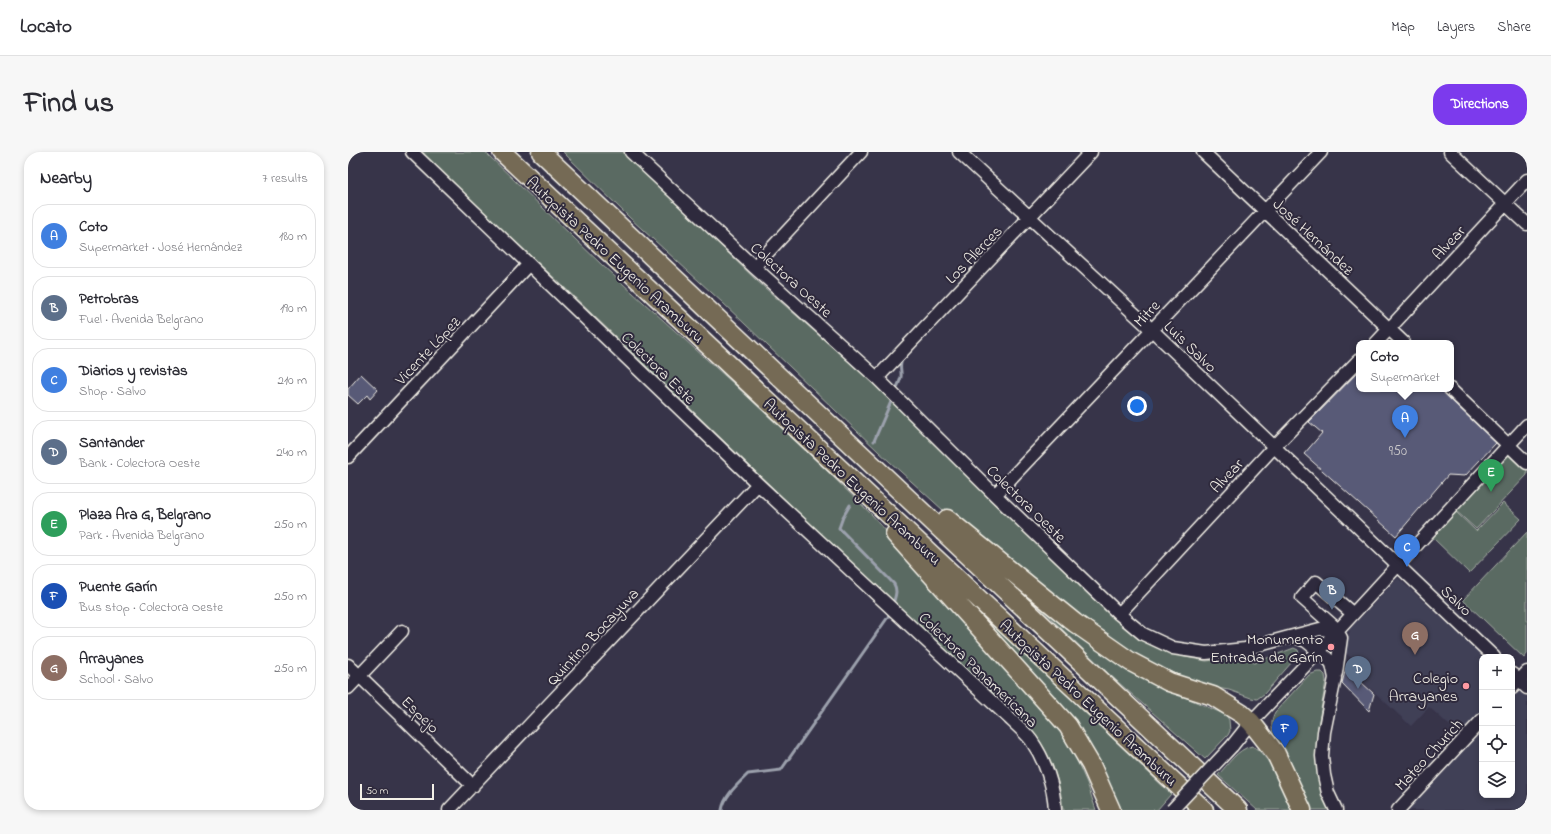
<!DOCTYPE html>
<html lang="en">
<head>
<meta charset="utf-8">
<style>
  :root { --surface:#fff; --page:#f7f7f7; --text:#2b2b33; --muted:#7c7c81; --line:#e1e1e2; --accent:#7c3aed }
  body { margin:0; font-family:"Indie Flower",sans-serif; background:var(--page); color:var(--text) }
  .controls { position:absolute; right:12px; bottom:12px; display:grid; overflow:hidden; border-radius:8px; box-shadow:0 2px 6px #0003 }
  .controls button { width:36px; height:36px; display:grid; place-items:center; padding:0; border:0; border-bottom:1px solid var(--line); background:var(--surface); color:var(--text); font:20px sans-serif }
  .scale { position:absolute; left:12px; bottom:10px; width:74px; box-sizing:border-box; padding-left:4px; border:2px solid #f4f1e8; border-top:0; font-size:11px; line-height:14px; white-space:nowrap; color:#f4f1e8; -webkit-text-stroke:3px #2f2a3d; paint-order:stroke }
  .you { position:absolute; left:789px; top:254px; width:14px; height:14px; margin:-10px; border:3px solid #fff; border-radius:50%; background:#1a73e8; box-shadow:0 0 0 6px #1a73e833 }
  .badge { display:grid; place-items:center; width:26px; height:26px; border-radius:50%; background:var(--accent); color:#fff; font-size:13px; font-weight:700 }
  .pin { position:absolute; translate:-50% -33px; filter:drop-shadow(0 1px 2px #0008) }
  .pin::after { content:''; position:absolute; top:21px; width:14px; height:12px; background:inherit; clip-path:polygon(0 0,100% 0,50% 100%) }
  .popup { position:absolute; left:1008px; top:188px; width:98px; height:52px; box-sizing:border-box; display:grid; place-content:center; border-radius:8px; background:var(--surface); filter:drop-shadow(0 1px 3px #0005); font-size:13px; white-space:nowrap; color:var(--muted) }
  .popup b { font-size:15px; color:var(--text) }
  .popup::after { content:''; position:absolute; left:50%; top:100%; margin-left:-8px; border:8px solid transparent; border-top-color:var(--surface) }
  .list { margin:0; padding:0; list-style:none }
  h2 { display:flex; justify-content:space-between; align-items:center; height:52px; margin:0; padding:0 16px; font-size:17px }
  h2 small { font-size:13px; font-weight:400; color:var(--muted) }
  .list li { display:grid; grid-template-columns:26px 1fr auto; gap:12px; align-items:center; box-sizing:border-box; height:64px; margin:0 8px 8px; padding:0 8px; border:1px solid var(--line); border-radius:16px }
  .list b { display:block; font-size:15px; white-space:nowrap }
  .list p { margin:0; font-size:13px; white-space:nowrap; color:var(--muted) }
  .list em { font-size:13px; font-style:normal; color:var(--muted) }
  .icon { flex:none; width:22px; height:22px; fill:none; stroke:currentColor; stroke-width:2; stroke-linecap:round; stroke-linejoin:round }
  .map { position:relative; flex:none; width:1179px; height:658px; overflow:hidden; border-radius:16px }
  header { display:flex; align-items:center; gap:24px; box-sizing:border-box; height:56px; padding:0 20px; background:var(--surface); border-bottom:1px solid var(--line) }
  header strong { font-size:19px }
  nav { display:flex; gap:22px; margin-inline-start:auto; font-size:14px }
  .intro { display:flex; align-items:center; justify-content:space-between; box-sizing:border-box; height:96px; padding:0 24px }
  h1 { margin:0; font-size:28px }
  .button { padding:10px 18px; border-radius:16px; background:var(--accent); color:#fff; font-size:14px; font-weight:700 }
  main { display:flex; gap:24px; padding:0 24px }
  aside { flex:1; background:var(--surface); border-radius:16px; box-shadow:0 2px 6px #0003 }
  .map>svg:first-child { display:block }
  .built { fill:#413f57 }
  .green { fill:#5a6b62; stroke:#a7aea5 }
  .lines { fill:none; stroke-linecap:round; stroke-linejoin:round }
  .stream { stroke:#9ca1ad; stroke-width:3 }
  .building { fill:#595a77; stroke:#f4f1e8 }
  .minor-casing { stroke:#f4f1e8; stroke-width:15 }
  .highway-casing { stroke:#f4f1e8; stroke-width:21 }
  .minor { stroke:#2f2a3d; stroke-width:12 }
  .highway { stroke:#756a55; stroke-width:18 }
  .minor-bridge-casing { stroke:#f4f1e8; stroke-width:15; stroke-linecap:butt }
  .minor-bridge { stroke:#2f2a3d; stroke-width:12 }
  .poi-dot { fill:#ff9aa2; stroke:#2f2a3d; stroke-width:1.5 }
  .labels { text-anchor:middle; stroke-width:4; stroke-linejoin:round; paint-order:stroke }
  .number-label { font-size:14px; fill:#cdcbcc }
  .street-label { font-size:16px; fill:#f4f1e8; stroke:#2f2a3d }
  .poi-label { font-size:16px; fill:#f4f1e8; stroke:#2f2a3d; text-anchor:end }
</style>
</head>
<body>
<header>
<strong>Locato</strong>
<nav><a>Map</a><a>Layers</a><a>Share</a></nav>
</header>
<div class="intro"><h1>Find us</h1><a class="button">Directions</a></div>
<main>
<aside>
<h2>Nearby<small>7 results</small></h2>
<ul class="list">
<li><span class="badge" style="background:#3f7fe0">A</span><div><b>Coto</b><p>Supermarket · José Hernández</p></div><em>180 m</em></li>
<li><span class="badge" style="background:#5c6f8a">B</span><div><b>Petrobras</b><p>Fuel · Avenida Belgrano</p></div><em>190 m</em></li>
<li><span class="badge" style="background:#3f7fe0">C</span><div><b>Diarios y revistas</b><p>Shop · Salvo</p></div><em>210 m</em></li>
<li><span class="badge" style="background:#5c6f8a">D</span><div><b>Santander</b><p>Bank · Colectora Oeste</p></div><em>240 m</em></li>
<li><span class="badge" style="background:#2e9e5b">E</span><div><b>Plaza Ara G, Belgrano</b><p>Park · Avenida Belgrano</p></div><em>250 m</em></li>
<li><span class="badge" style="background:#1a4fb4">F</span><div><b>Puente Garín</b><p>Bus stop · Colectora Oeste</p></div><em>250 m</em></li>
<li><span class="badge" style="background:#8d6e63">G</span><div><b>Arrayanes</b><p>School · Salvo</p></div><em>250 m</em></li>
</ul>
</aside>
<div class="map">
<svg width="1179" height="658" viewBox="0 0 1179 658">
  <rect width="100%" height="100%" fill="#373449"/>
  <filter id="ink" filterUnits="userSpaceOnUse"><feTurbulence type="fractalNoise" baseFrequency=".025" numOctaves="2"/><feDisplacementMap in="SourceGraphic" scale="8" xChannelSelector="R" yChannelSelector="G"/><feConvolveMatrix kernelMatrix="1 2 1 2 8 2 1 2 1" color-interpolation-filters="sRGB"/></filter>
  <g filter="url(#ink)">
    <path class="built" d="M1050,426l86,79h-2v56l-21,23 -32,-29 -18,19 -52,-48 6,-7 -20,-19 5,-23z
      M1171,536l8,8v114h-121l76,-82v67h30v-100z"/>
    <path class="green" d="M72,0h65l117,113 133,120 90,84 47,46 168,190 29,38 18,40 9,27h-33c-1,-20 -11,-52 -23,-69 -5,-6 -11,-12 -17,-18l-215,-201 -244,-235z
      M215,0h61l132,128 143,126 94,97 142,130 18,12 22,10 31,6 41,-4 7,6 40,-15 4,2 1,4 -35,40 -7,5 -6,-1 -22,-8 -25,-4 -17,-1 -64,-32 -179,-142 -65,-59 -156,-149 -92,-84z
      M1163,299l16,15v9l-51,54 -21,-19z
      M1155,351l18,16 -52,54 -38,-37 24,-25 21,20z
      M1179,380v122l-3,4 -61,-58z
      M645,411l187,132 46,20 3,5 1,11 -2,4 -23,24 -96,-85z
      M606,442l16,9 201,191 -14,16h-40l-29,-58z
      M969,520h5l3,3 1,6 -8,45 -1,24 7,49 5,11h-23c-7,-18 -12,-35 -19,-53 -3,-8 -11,-13 -13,-21 -3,-9 -3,-16 1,-24l34,-37z
      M904,594c15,6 37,49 45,64h-40l-39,-35c10,-10 19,-26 34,-29z"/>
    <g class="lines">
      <path class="stream" d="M547,240c2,-5 5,-10 6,-15 1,-7 -3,-13 2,-19
        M526,289l19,-44
        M502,353l-7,12 -4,11 55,56c4,7 1,13 -1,20
        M374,658c2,-14 16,-26 26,-36l33,-4 107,-153 2,-6"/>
    </g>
    <path class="building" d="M1011,219v18h84l2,5 51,49 -31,33 -17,-1 -52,61 -92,-82 18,-21 -13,-11z
      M13,222l17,16 -8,9 -3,-4 -9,9 -10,-9v-6z
      M998,516l28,26 -5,17 -27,-28z"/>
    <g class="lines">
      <defs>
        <path id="minor" d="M64,0l346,332 249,232c8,8 17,15 24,24 14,20 23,46 24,70
          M283,0l123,115 123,111 118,117 124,119 24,20 30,14 33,5 39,-4 48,-13 13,5 21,17 5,6 3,14 -11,54 -2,24 2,19 4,18 8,17
          M611,0l193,178 342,327
          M855,0l201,191
          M1102,0l77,72
          M406,115l107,-115
          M1028,191l151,-163
          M529,226l214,-226
          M1102,237l77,74
          M0,305l181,-193
          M647,343l326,-343
          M771,462l154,-166 86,-88
          M990,478l-36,-32 14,-16 37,32
          M945,484l27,-7 17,2 4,7 -5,35
          M0,513l125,121
          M1164,522l15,14
          M0,536l54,-57
          M1164,536l15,-16
          M884,594l19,-24 68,-71 208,-226
          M101,658l309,-326
          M1050,658l84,-90"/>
        <path id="highway" d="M154,0l702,658
          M193,0l697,658
          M599,367l128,104 56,39 38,20 44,14 29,18 9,8 25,32 26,56
          M547,382l173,192 23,39 20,45"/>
      </defs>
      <use href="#minor" class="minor-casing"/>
      <use href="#highway" class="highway-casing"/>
      <use href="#minor" class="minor"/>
      <use href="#highway" class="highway"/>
      <defs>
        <path id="minor-bridge" d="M824,658l60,-64"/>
      </defs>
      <use href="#minor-bridge" class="minor-bridge-casing"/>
      <use href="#minor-bridge" class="minor-bridge"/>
    </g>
  </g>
  <g class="poi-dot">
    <circle cx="983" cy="495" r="4"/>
    <circle cx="1118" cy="534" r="4"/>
  </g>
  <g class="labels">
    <g class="number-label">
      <text x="1050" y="303">950</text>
    </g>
    <g class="street-label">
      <text transform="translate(966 84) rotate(43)" y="6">José Hernández</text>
      <text transform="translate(1100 90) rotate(-47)" y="6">Alvear</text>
      <text transform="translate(625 102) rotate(-46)" y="6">Los Alerces</text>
      <text transform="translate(268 107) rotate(43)" y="6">Autopista Pedro Eugenio Aramburu</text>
      <text transform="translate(444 127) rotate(42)" y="6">Colectora Oeste</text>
      <text transform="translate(798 161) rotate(-47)" y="6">Mitre</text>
      <text transform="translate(843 194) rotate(44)" y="6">Luis Salvo</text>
      <text transform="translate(79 198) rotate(-47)" y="6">Vicente López</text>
      <text transform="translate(311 215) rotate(44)" y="6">Colectora Este</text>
      <text transform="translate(878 323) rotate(-47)" y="6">Alvear</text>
      <text transform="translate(505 329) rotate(43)" y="6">Autopista Pedro Eugenio Aramburu</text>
      <text transform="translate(679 351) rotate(44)" y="6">Colectora Oeste</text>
      <text transform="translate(1109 448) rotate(44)" y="6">Salvo</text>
      <text transform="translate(244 484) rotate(-47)" y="6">Quintino Bocayuva</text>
      <text transform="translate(631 517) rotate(44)" y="6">Colectora Panamericana</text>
      <text transform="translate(741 550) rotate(43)" y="6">Autopista Pedro Eugenio Aramburu</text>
      <text transform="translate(73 562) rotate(44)" y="6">Espejo</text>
      <text transform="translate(1080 602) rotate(-47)" y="6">Mateo Churich</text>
    </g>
    <g class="poi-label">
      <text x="975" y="492">Monumento<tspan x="975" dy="18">Entrada de Garín</tspan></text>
      <text x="1110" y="531">Colegio<tspan x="1110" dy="18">Arrayanes</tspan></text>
    </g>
  </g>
</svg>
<div class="controls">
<button>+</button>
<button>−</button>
<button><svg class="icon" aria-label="locate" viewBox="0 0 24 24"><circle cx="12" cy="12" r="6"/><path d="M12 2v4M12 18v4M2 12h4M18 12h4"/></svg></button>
<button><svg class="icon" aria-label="layers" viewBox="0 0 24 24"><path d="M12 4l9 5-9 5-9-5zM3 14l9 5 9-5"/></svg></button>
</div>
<div class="scale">50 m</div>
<div class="you"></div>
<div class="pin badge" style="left:1057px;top:286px;background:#3f7fe0">A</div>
<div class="popup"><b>Coto</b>Supermarket</div>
<div class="pin badge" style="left:984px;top:458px;background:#5c6f8a">B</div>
<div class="pin badge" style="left:1059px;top:415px;background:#3f7fe0">C</div>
<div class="pin badge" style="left:1010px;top:537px;background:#5c6f8a">D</div>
<div class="pin badge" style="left:1143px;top:340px;background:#2e9e5b">E</div>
<div class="pin badge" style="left:937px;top:596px;background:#1a4fb4">F</div>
<div class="pin badge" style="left:1067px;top:503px;background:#8d6e63">G</div>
</div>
</main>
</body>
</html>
